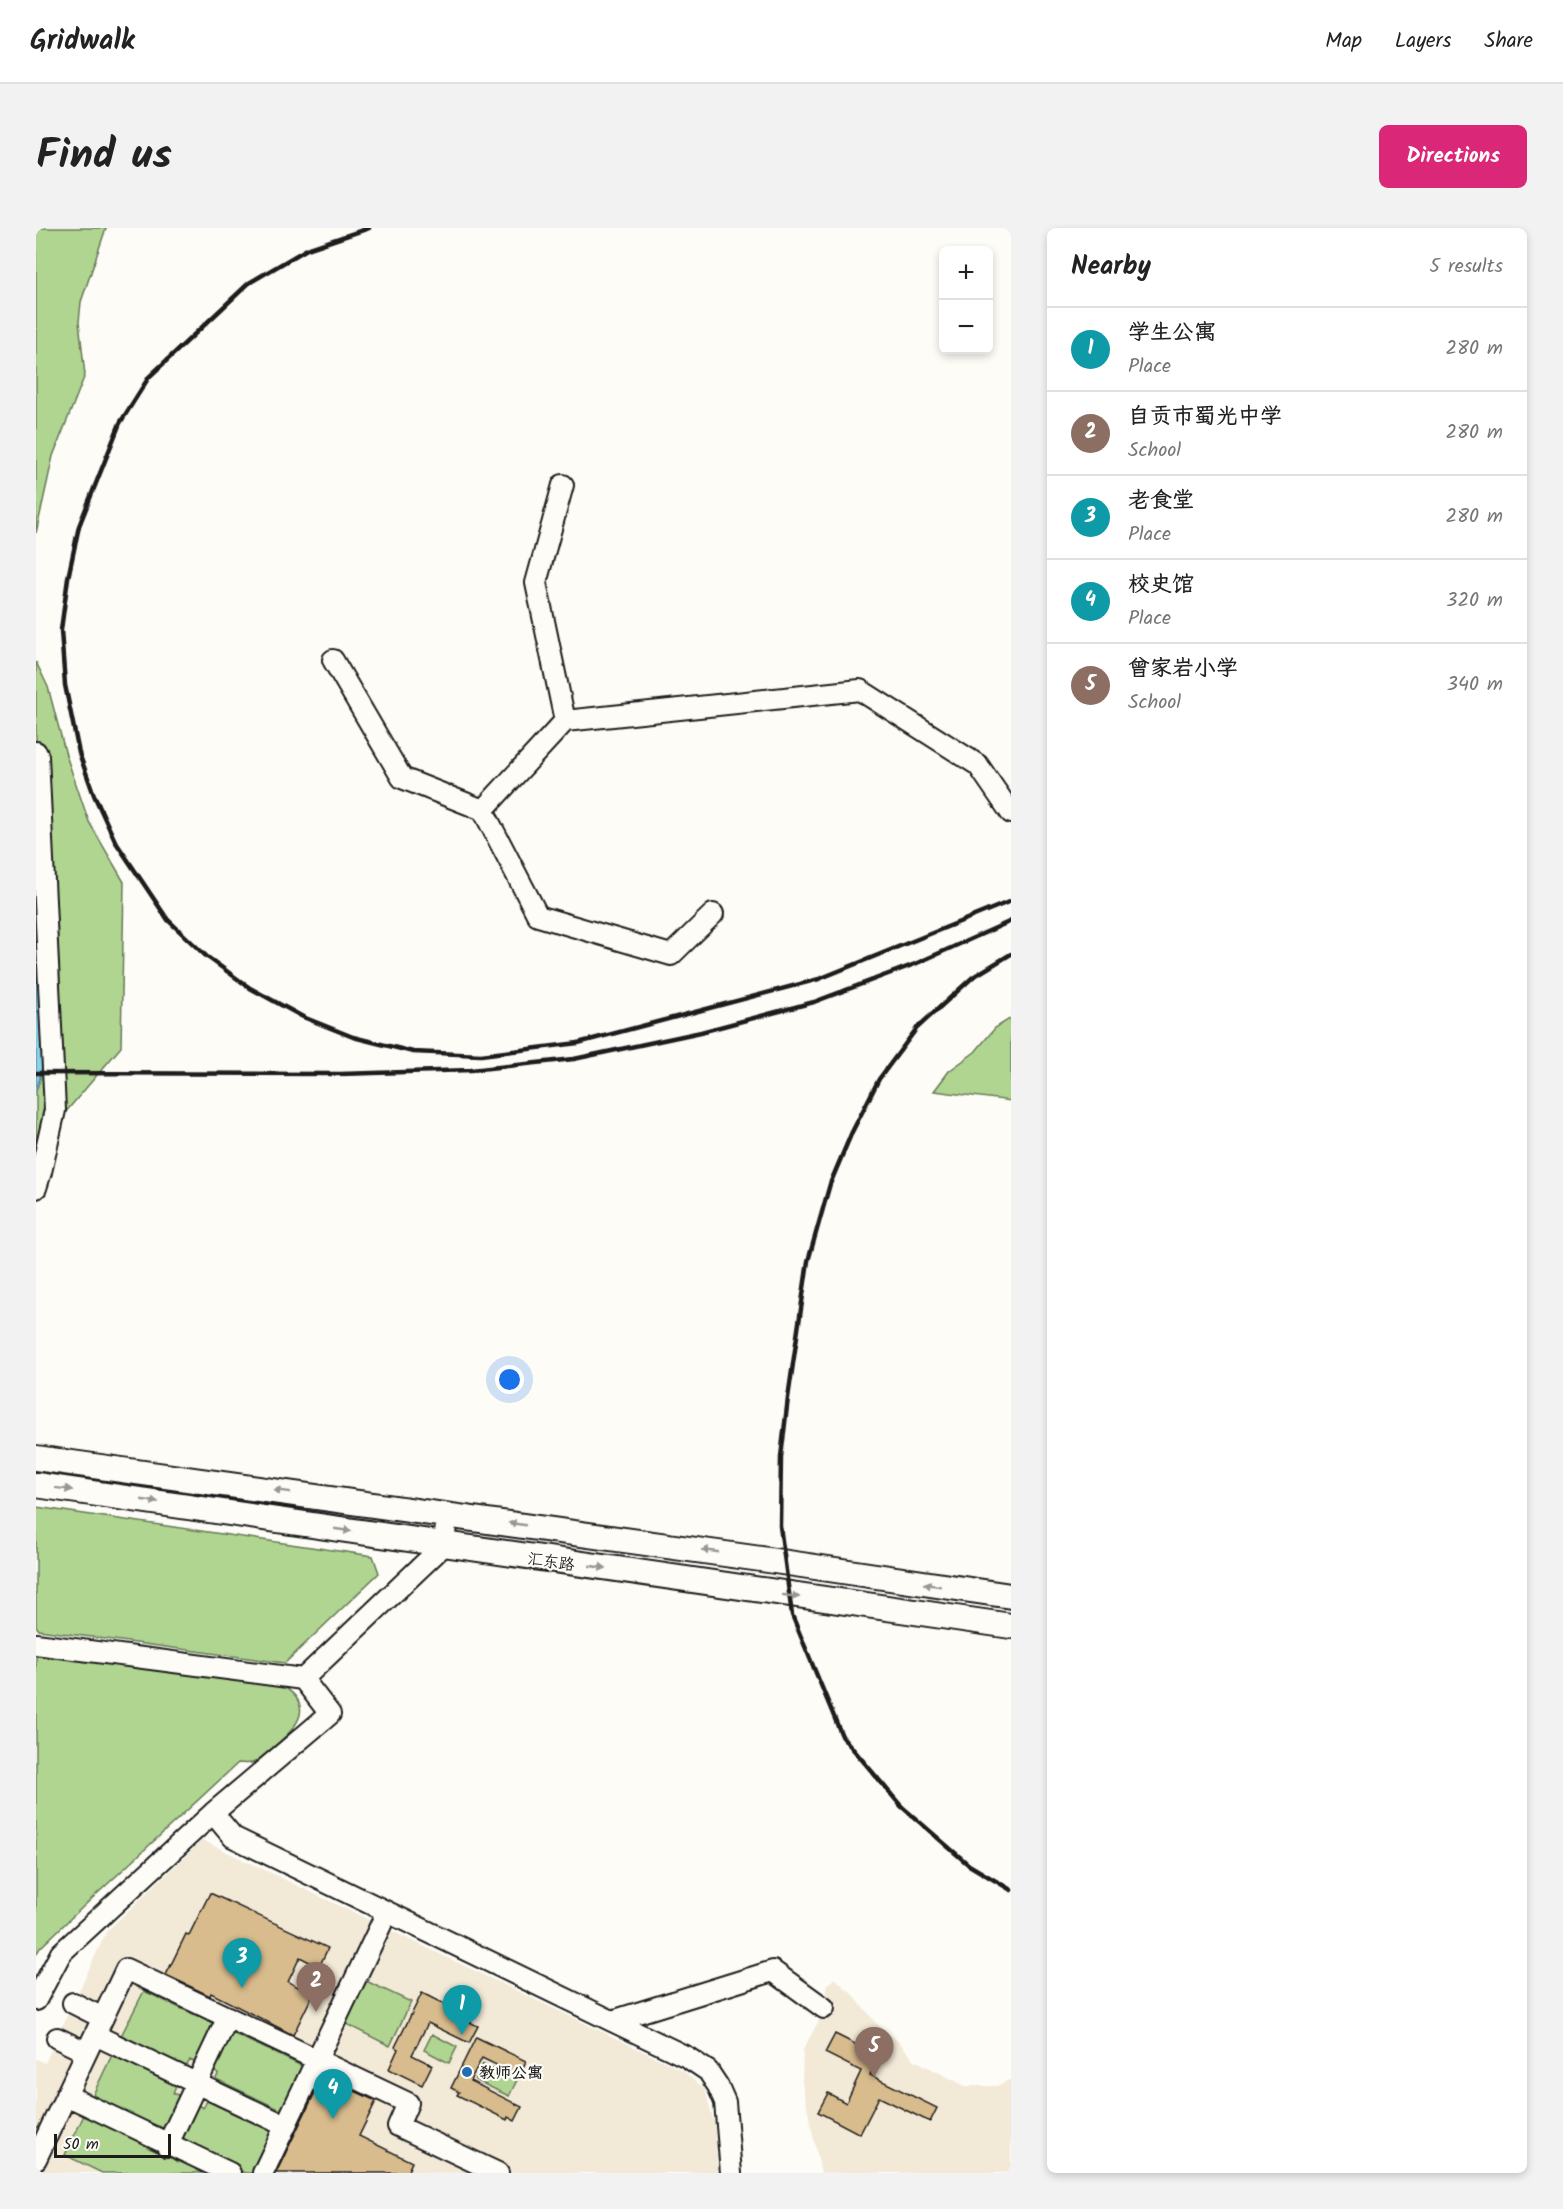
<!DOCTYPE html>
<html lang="en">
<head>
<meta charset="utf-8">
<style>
  :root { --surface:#fff; --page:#f2f2f2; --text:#222; --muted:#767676; --line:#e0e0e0; --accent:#db2777 }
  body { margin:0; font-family:Kalam,"LXGW WenKai TC",sans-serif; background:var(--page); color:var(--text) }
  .controls { position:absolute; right:18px; top:18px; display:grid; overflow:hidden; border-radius:9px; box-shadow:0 3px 9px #0003 }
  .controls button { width:54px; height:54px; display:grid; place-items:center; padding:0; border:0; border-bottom:2px solid var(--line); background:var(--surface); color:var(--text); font:30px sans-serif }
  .scale { position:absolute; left:18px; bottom:15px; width:117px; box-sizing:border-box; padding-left:6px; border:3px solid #1c1c1c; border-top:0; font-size:16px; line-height:21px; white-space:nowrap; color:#1c1c1c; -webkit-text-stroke:4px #fdfcf7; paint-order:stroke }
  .you { position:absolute; left:474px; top:1152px; width:21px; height:21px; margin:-15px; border:4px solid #fff; border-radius:50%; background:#1a73e8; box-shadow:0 0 0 9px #1a73e833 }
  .badge { display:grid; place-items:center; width:39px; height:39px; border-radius:50%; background:var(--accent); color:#fff; font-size:20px; font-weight:700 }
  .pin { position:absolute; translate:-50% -50px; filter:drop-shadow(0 2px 3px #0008) }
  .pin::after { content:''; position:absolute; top:32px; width:21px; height:18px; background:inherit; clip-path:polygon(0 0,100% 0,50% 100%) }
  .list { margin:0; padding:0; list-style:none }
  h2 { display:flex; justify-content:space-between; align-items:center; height:78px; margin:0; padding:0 24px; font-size:26px }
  h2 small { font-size:20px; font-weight:400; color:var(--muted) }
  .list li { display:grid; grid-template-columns:39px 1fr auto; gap:18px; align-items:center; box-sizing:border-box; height:84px; padding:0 24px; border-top:2px solid var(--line) }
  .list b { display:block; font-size:22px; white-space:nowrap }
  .list p { margin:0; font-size:20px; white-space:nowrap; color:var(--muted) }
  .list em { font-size:20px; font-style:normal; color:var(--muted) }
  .map { position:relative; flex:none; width:975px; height:1945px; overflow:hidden; border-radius:9px }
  header { display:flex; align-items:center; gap:36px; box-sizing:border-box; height:84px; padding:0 30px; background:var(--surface); border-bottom:2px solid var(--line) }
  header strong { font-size:28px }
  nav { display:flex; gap:33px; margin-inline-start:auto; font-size:21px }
  .intro { display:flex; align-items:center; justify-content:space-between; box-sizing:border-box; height:144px; padding:0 36px }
  h1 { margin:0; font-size:42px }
  .button { padding:15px 27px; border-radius:9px; background:var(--accent); color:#fff; font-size:21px; font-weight:700 }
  main { display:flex; gap:36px; padding:0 36px }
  aside { flex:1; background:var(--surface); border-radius:9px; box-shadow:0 3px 9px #0003 }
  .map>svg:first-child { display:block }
  .built { fill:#f2e9d7 }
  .green { fill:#b0d591; stroke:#667856; stroke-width:1.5 }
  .water { fill:#8bd2ec; stroke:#5f8999; stroke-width:1.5 }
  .building { fill:#d9bc8d; stroke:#1c1c1c; stroke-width:1.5 }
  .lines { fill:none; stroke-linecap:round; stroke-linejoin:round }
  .minor-casing { stroke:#1c1c1c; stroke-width:24 }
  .major-casing { stroke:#1c1c1c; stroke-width:28 }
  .minor { stroke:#fdfcf7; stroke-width:20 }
  .major { stroke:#fdfcf7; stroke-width:24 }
  .rail { stroke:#1c1c1c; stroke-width:4.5 }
  .oneway { fill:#989794 }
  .poi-dot { fill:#1f6fb2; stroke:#fdfcf7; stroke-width:2 }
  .labels { text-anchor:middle; stroke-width:4.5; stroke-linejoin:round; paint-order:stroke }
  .street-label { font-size:16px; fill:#1c1c1c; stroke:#fdfcf7 }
  .poi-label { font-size:16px; font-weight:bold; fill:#1c1c1c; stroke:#fdfcf7; text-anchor:start }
</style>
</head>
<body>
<header>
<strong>Gridwalk</strong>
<nav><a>Map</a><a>Layers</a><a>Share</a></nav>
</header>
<div class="intro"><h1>Find us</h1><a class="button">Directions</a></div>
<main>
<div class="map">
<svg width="975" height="1945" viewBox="0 0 975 1945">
  <rect width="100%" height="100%" fill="#fdfcf7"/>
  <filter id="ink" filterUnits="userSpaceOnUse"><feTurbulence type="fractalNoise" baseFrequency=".0167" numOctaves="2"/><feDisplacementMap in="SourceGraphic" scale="12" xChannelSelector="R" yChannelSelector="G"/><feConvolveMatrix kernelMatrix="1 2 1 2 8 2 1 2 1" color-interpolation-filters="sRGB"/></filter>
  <g filter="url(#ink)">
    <path class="built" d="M166,1612l480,230 23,19 9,33 4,51h-682v-114l9,4 62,-132z
      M799,1750l19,18 22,27 24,20 14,17 51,26h32l14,-7v94h-190l-19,-90 1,-33 19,-35 6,-31z"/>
    <path class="green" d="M0,0h70l-25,74 -2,20 6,53 -32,81 -17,77z
      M0,434l12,25 18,68 23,67 35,60 -3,165 -74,87 -11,17v-60l4,-12 -4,-144z
      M975,790v83l-77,-10 15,-20 26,-19 20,-24z
      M0,1279l337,49 6,17 -94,90 -246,-33 -3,-4z
      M7,1425l236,31c37,20 20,42 -4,62 -6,5 -15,15 -23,17 -4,1 -10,0 -14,0l-166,154 -32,31 -4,7v-301z
      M328,1752l47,22 -21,44 -46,-23z
      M108,1763l70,33 -18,39 -6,-3 -4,7 -65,-31z
      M194,1804l74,35 -21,44 -67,-32 2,-5 -6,-4z
      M396,1806l25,13 -8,16 -25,-13z
      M76,1827l64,31 -3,7 7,3 -16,33 -5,-3 -3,5 -65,-32z
      M447,1836l34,16 -8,16 -34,-16z
      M171,1873l66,31 -20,41h-8l-57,-27 1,-4 -9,-4 16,-34 7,4z
      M50,1883l63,31 -2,5 32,15 3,-5 34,16h-114l-37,-18z"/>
    <path class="water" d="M0,707c2,48 17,110 0,156z"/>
    <path class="building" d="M174,1665l118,55 -9,19 -19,-10 -12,25 25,12 -20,41 -82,-42 -1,3 -44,-21 20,-41 3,1z
      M386,1765l42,21 -3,4 17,8 -9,17 -41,-20 -16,32 20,10 -10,20 -33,-16 9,-20 -3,-2z
      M799,1806l44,22 -9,19 67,33 -7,14 -51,-25 -19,37 -42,-22 10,-19 18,10 15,-32 -36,-18z
      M440,1809l50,24 -7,15 -37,-18 -12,23 52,26 -7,14 -7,-4 -1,3 -50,-25 2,-3 -8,-4z
      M287,1848l53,25 -17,35 53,26 -5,11h-131z"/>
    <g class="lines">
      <defs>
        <path id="minor" d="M527,257l-27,98 29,138
          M297,432l69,118 81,32 55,106 133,39 42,-41
          M0,524l2,4 17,354 -14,62 -5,16
          M447,582l82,-89 295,-31 118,75 33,48
          M0,1416l267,35 141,-134 3,-31
          M267,1451l27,35 -117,99 20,24 379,184 161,-50 51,37
          M0,1772l25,-47 152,-140
          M37,1775l30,15
          M576,1793l75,36 21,14 10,15 7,16 6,71
          M59,1807l191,91
          M21,1810l29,14
          M30,1867l164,78
          M131,1918l61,-129
          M0,1931l90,-190 282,134 -10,23 100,47
          M227,1945l124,-261"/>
        <path id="major" d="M0,1230l732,102 243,36
          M0,1257l975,141"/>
      </defs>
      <use href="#minor" class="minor-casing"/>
      <use href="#major" class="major-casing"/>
      <use href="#minor" class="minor"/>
      <use href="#major" class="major"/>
      <path class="rail" d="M333,0l-62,21 -58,34 -100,94 -29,46 -41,103 -11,52 -7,52 4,55 14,68 15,42 21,46 53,79 38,36 44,32 53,29 50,20 60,15 68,3 97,-12 241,-64 192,-78
        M975,726l-38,23 -56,51 -38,51 -27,53 -22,52 -22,77 -20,137 -7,59 -1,69 12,89 50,121 59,70 68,59 42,25
        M0,845l304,1 131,-4 103,-11 127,-27 113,-30 101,-38 96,-43"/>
    </g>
    <defs><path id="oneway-solid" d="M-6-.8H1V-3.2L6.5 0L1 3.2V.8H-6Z" transform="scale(1.5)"/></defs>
    <g class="oneway">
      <use href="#oneway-solid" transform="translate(28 1261) rotate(7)"/>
      <use href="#oneway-solid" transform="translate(246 1263) rotate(-172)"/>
      <use href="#oneway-solid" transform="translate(114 1273) rotate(8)"/>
      <use href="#oneway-solid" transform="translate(481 1296) rotate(-172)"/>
      <use href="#oneway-solid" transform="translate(307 1302) rotate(8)"/>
      <use href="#oneway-solid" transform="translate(674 1323) rotate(-172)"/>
      <use href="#oneway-solid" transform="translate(562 1339) rotate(8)"/>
      <use href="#oneway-solid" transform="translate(896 1357) rotate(-171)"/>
      <use href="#oneway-solid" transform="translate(755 1368) rotate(8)"/>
    </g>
  </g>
  <circle class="poi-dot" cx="431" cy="1844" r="6"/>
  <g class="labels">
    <g class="street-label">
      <text transform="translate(515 1333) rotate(8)" y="6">汇东路</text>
    </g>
    <g class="poi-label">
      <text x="443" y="1850">教师公寓</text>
    </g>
  </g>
</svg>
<div class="controls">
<button>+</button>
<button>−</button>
</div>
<div class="scale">50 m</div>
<div class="you"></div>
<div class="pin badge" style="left:426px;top:1807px;background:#0f9aa8">1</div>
<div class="pin badge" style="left:280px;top:1784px;background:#8d6e63">2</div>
<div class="pin badge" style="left:206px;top:1760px;background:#0f9aa8">3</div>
<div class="pin badge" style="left:297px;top:1891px;background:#0f9aa8">4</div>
<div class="pin badge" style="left:838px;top:1849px;background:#8d6e63">5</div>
</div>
<aside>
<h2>Nearby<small>5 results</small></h2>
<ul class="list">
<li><span class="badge" style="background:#0f9aa8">1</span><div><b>学生公寓</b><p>Place</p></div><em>280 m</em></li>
<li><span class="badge" style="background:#8d6e63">2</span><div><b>自贡市蜀光中学</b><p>School</p></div><em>280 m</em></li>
<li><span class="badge" style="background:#0f9aa8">3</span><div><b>老食堂</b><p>Place</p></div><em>280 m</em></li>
<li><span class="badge" style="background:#0f9aa8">4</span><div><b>校史馆</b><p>Place</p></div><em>320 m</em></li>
<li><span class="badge" style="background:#8d6e63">5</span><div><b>曾家岩小学</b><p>School</p></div><em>340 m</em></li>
</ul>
</aside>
</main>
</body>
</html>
